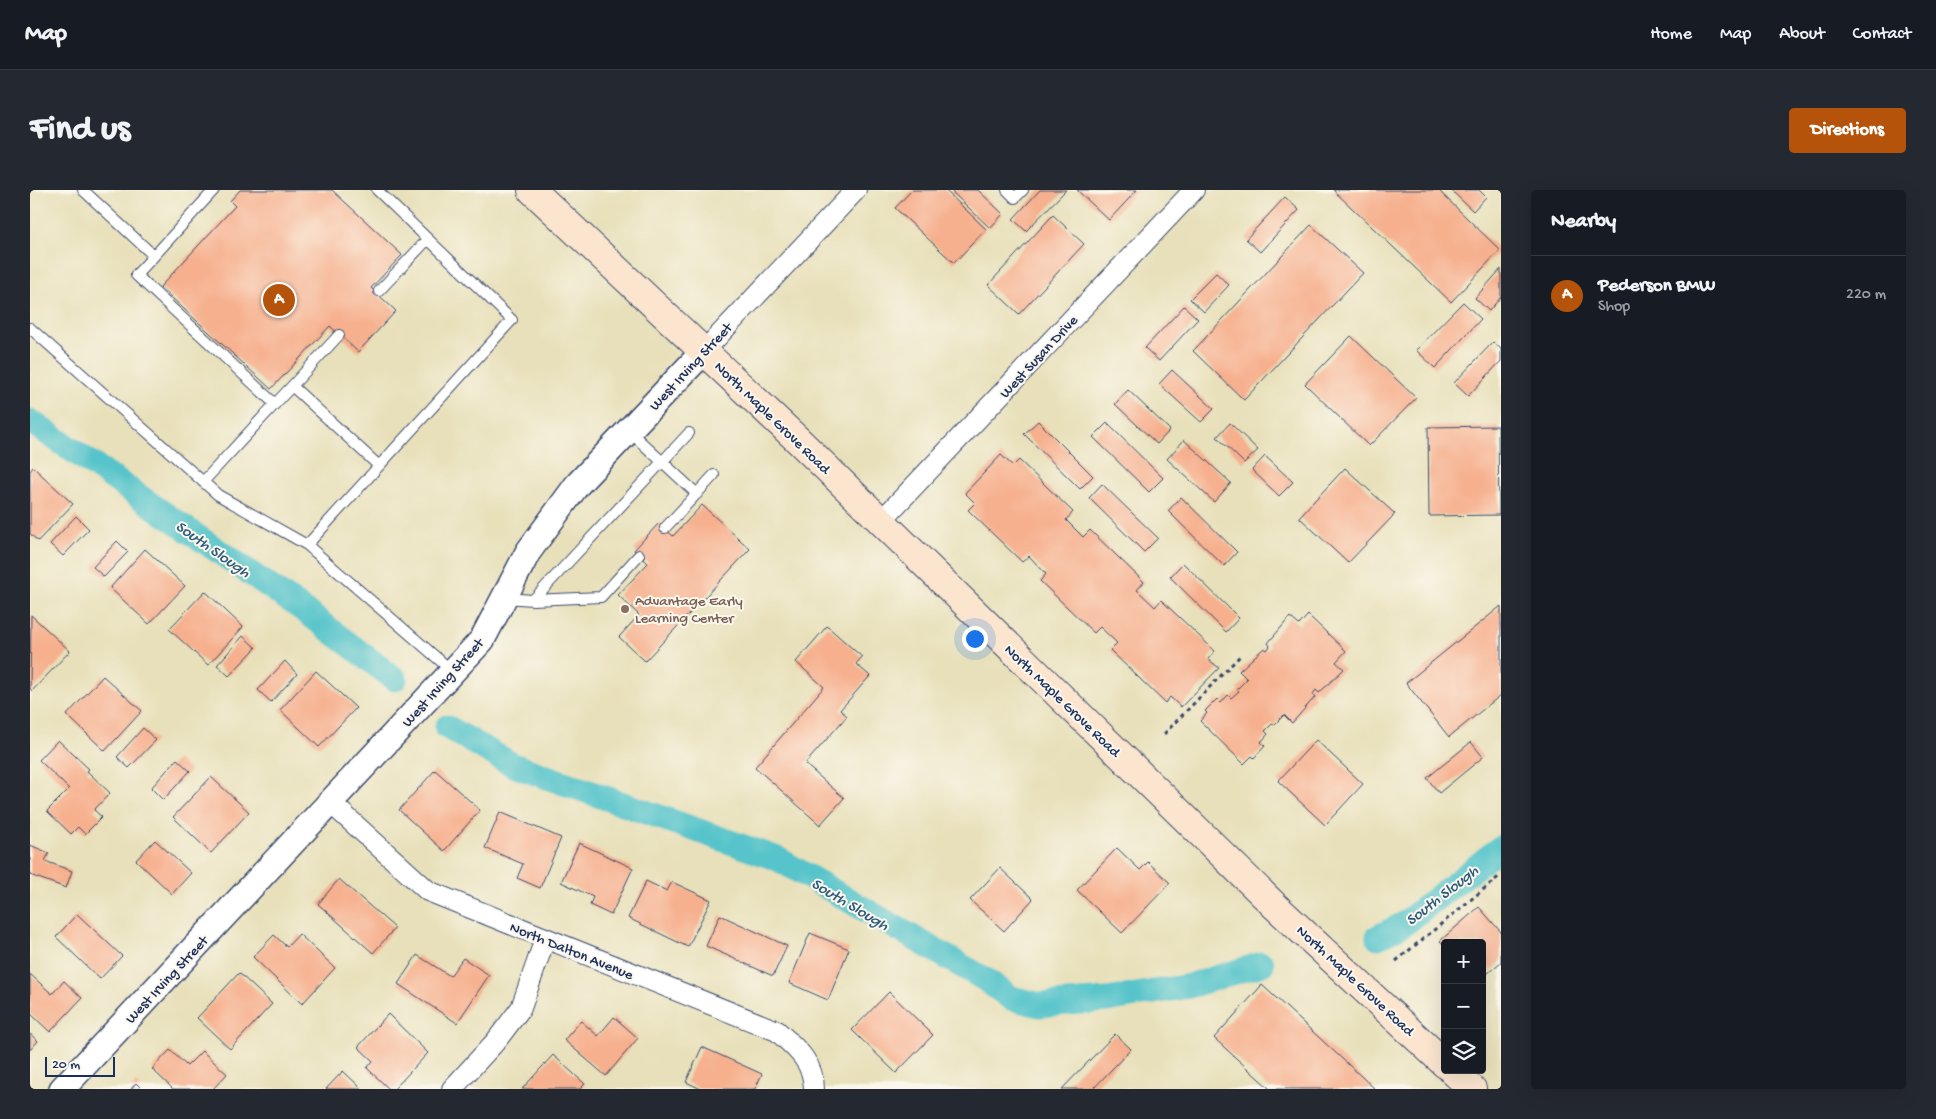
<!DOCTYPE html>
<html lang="en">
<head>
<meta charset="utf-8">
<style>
  :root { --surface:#171b24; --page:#242831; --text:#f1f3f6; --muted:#9ea1a6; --line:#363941; --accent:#b45309 }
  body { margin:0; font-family:"Gochi Hand",sans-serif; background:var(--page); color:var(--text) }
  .controls { position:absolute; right:15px; bottom:15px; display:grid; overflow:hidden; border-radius:5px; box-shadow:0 5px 20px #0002 }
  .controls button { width:45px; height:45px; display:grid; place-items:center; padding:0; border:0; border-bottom:1px solid var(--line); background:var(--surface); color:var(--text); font:25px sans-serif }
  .scale { position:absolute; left:15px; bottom:12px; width:70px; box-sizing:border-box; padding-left:5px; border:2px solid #1b2f5e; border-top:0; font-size:14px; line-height:18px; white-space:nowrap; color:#1b2f5e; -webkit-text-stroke:4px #fbf7ec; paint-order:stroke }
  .you { position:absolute; left:944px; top:448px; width:18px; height:18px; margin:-12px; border:4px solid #fff; border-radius:50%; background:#1a73e8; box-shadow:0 0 0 8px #1a73e833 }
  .badge { display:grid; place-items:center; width:32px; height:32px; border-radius:50%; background:var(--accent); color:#fff; font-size:16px; font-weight:700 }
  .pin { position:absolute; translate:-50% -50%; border:2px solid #fff; box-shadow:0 1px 5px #0006 }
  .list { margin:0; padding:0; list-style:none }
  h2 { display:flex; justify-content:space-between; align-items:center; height:65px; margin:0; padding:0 20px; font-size:21px }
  h2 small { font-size:16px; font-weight:400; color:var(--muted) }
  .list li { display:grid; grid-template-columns:32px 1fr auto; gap:15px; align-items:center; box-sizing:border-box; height:80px; padding:0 20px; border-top:1px solid var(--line) }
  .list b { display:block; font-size:19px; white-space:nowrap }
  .list p { margin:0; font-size:16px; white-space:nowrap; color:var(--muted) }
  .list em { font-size:16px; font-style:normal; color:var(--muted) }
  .icon { flex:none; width:28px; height:28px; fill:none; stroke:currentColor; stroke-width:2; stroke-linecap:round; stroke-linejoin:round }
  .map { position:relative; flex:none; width:1471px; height:899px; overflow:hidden; border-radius:5px }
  header { display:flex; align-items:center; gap:30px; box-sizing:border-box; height:70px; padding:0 25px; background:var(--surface); border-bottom:1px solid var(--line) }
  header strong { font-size:24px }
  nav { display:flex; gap:28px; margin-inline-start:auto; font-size:18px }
  .intro { display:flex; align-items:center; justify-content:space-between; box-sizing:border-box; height:120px; padding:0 30px }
  h1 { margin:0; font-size:35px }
  .button { padding:12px 22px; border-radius:5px; background:var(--accent); color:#fff; font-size:18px; font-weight:700 }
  main { display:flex; gap:30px; padding:0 30px }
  aside { flex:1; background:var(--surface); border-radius:5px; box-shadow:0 5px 20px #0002 }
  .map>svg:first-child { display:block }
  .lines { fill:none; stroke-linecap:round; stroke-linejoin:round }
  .canal { stroke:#56c4ca; stroke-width:25 }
  .building { fill:#f6b08e }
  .service-casing { stroke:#3a4a6c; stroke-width:12 }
  .minor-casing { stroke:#3a4a6c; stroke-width:22 }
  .tertiary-casing { stroke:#3a4a6c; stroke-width:28 }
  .secondary-casing { stroke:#3a4a6c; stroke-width:30 }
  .path { stroke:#3a4a6c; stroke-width:3; stroke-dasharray:4 4; stroke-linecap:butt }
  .service { stroke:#fff; stroke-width:10 }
  .minor { stroke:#fff; stroke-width:20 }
  .tertiary { stroke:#fff; stroke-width:25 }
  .secondary { stroke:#fbe5cf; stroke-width:28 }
  .education-dot { fill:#8d6e63; stroke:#fbf7ec; stroke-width:2 }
  .labels { text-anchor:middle; stroke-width:4; stroke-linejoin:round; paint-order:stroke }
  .street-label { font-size:15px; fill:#1b2f5e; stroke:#fbf7ec }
  .education-label { font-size:15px; fill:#785e54; stroke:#fbf7ec; text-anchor:start }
  .water-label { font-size:16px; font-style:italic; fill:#2d5c7e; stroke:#fbf7ec }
</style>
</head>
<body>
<header>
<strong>Map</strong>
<nav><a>Home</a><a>Map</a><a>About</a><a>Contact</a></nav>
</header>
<div class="intro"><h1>Find us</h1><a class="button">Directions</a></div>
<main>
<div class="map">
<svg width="1471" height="899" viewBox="0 0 1471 899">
  <rect width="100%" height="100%" fill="#fbf7ec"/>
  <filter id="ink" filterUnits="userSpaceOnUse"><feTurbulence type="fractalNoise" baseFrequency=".02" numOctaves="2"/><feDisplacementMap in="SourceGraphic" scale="10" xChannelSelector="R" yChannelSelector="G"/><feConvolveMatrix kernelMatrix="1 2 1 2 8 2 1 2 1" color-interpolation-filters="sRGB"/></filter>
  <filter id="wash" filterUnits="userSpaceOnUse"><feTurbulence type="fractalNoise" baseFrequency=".0096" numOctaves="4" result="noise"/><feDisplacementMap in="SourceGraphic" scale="20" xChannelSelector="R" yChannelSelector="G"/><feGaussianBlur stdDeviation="1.12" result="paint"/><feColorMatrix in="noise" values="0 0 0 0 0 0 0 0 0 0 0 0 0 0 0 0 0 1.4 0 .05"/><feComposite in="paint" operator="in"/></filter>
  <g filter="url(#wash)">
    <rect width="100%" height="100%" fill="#e8e0ba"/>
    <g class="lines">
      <path class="canal" d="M0,231l275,190 90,68
        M417,537l66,38 265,94 208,121 25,18 29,7 67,-5 82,-14 73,-22
        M1348,747l26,-13 97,-77"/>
    </g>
    <g id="blocks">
      <path class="building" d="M210,0h92l70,65 -31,33 25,23 -38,41 -28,-26 -59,63 -111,-102 75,-81 -5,-5z
        M882,0h33l41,39 -32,34 -59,-55z
        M920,0h28l25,24 -13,14z
        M1010,0h26l-40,41 -13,-12z
        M1047,0h60l-28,30z
        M1303,0h105l62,60 -49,52z
        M1421,0h28l7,7 -13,14z
        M1255,7l14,13 -39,42 -14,-13z
        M1023,25l31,29 -65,70 -31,-29z
        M1281,35l52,48 -119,127 -51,-49z
        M1471,79v28l-12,14 -14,-13z
        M1186,83l13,12 -25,27 -14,-13z
        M1433,112l18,17 -46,49 -19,-18z
        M1154,116l14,13 -39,42 -14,-13z
        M1321,146l65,62 -47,48 -64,-62z
        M1463,152l8,7v12l-33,35 -14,-13z
        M1142,180l42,39 -13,13 -42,-38z
        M1098,200l42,40 -13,14 -42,-40z
        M1008,231l55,55 -13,13 -56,-55z
        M1077,233l56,55 -14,14 -56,-55z
        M1200,233l28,27 -14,13 -27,-26z
        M1468,236l1,89 -70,1 -1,-89z
        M1154,250l47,43 -17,19 -47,-43z
        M971,265l12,11 6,-6 54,52 -7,8 17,17 7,-7 54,52 -7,8 18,17 6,-7 54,51 -7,8 11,9 -38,39 -11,-10 -5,6 -55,-53 7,-7 -17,-16 -6,6 -54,-52 6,-7 -17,-18 -7,6 -54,-52 7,-7 -10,-10z
        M1235,266l28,26 -14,14 -27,-26z
        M3,277l40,37 -35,37 -8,-7v-63z
        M1315,278l50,46 -47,49 -49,-46z
        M1072,294l56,54 -14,14 -55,-54z
        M1151,307l56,55 -13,14 -56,-55z
        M672,315l48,44 -105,112 -26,-24 20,-22 -21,-20 30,-32 -14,-13 25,-27 14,13z
        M46,326l13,13 -26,27 -13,-12z
        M87,351l11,11 -24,25 -11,-10z
        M115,359l40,37 -36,38 -39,-36z
        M1153,373l56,55 -13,14 -56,-55z
        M175,401l38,36 -35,38 -39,-36z
        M1471,416v89l-52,42 -43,-54z
        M1,425l39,36 -38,40 -2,-3z
        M1278,425l38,36 -10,11 8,7 -25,24 -3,-3 -3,4 2,3 -23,26 -8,-8 -10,10 -2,-1 -7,7 3,3 -7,8 4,4 -11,12 -2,-2 -8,8 -44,-43 7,-8 -2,-2 12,-12 4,4 7,-8 3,3 8,-7 -2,-2 10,-10 -8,-8 25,-23 3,2 3,-4 -2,-3 22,-26 9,8z
        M797,436l35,31 -6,7 14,12 -30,34 7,6 -42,48 39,34 -24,27 -65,-58 69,-80 -28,-25z
        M213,446l13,12 -27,28 -12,-11z
        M255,471l12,13 -26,28 -13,-12z
        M286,481l40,37 -37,39 -39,-37z
        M73,486l39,35 -37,40 -38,-36z
        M113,538l13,12 -27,28 -12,-11z
        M28,550l31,29 -2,2 23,22 -16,17 8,7 -17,17 -7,-7 -7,7 -24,-23 22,-22 -30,-29z
        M1286,550l47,44 -38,41 -47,-44z
        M1441,552l12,15 -44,36 -12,-15z
        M147,569l13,12 -27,29 -12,-12z
        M405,580l45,40 -36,41 -45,-41z
        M181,587l38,35 -38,41 -38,-36z
        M470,622l61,26 -21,50 -23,-10 6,-14 -38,-16z
        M125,650l36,33 -19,21 -36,-34z
        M549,653l54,25 -22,47 -21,-10 3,-8 -32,-15z
        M0,655l19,8 -4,8 27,10 -6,17 -36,-13z
        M1087,658l23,22 8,-8 22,21 -48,50 -45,-43z
        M970,678l33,31 -29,32 -34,-31z
        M309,689l56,49 -22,25 -55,-49z
        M616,691l21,10 5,-9 39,18 -23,47 -60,-29z
        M1449,717l22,25v30l-19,16v-35h-37v3l-5,-5z
        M47,724l45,42 -22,23 -44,-42z
        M690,725l67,31 -14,30 -67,-30z
        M780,743l39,16 -21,51 -39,-17z
        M269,744l36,34 -33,36 -49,-47 21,-22 13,12z
        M387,765l33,21 13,-18 26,17 -32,48 -59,-39z
        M209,783l33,31 -42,45 -33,-31z
        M0,784l22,20 12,-13 18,17 -32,34 -20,-19z
        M1232,795l113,104h-105l-56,-51z
        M859,802l44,43 -37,38 -44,-43z
        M358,824l40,39 -34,36h-5l-22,-21 6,-7 -15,-14z
        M584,827l24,21 -32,38 -42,-36 17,-19 17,15z
        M0,844l8,7 -8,9z
        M1085,844l16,15 -38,40h-31z
        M672,857l60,27 -7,15h-54l-15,-7z
        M140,860l17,16 15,-15 25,23 -14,15h-40l-21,-20z
        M523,865l32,29 -5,5h-58z
        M313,881l19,18h-36z
        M106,893l6,6h-11z"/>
    </g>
  </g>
  <g filter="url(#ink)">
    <use href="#blocks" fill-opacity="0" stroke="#3a4a6c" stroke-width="1"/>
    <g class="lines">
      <defs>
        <path id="service" d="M53,0l71,66 -18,19 139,129 17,-18 87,80
          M347,0l135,130 -205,225 145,126
          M977,0l8,8 8,-8
          M124,66l60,-66
          M349,101l49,-52
          M0,138l188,167 89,50
          M262,196l47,-51
          M599,241l68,63
          M173,292l72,-78
          M635,338l49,-53
          M475,408l28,2 156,-167
          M503,410l68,-3 38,-42"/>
        <path id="minor" d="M674,161l152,-161
          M851,331l313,-331
          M301,613l97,88 349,140c18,16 37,31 37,58
          M422,899l44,-48 25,-33 24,-69"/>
        <path id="tertiary" d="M32,899l420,-449 46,-88 49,-67 127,-134"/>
        <path id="secondary" d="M502,0l268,252 474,463 171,159
          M1422,880l20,19"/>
      </defs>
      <use href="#service" class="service-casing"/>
      <use href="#minor" class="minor-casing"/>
      <use href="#tertiary" class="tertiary-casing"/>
      <use href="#secondary" class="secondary-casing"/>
      <path class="path" d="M1134,544l77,-79
        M1366,771l105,-86"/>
      <use href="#service" class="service"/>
      <use href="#minor" class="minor"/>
      <use href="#tertiary" class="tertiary"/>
      <use href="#secondary" class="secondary"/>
    </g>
  </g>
  <circle class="education-dot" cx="595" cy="419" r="5"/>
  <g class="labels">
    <g class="street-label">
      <text transform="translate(1008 166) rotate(-47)" y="5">West Susan Drive</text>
      <text transform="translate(660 176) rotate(-47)" y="5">West Irving Street</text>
      <text transform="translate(743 227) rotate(44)" y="5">North Maple Grove Road</text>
      <text transform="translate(412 492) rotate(-48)" y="5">West Irving Street</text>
      <text transform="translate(1033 510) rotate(44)" y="5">North Maple Grove Road</text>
      <text transform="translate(542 760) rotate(22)" y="5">North Dalton Avenue</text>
      <text transform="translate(136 789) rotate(-47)" y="5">West Irving Street</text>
      <text transform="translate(1326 790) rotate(43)" y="5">North Maple Grove Road</text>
    </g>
    <g class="education-label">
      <text x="605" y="415">Advantage Early<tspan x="605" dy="17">Learning Center</tspan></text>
    </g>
    <g class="water-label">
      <text transform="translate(184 358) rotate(35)" y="6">South Slough</text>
      <text transform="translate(1411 704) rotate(-38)" y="6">South Slough</text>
      <text transform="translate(821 713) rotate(31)" y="6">South Slough</text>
    </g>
  </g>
</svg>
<div class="controls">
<button>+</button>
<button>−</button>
<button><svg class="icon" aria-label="layers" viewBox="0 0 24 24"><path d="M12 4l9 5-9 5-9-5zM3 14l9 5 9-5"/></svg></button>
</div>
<div class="scale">20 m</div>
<div class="you"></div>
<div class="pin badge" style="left:249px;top:110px">A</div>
</div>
<aside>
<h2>Nearby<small></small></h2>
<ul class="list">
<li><span class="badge">A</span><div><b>Pederson BMW</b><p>Shop</p></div><em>220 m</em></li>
</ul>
</aside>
</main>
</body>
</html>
